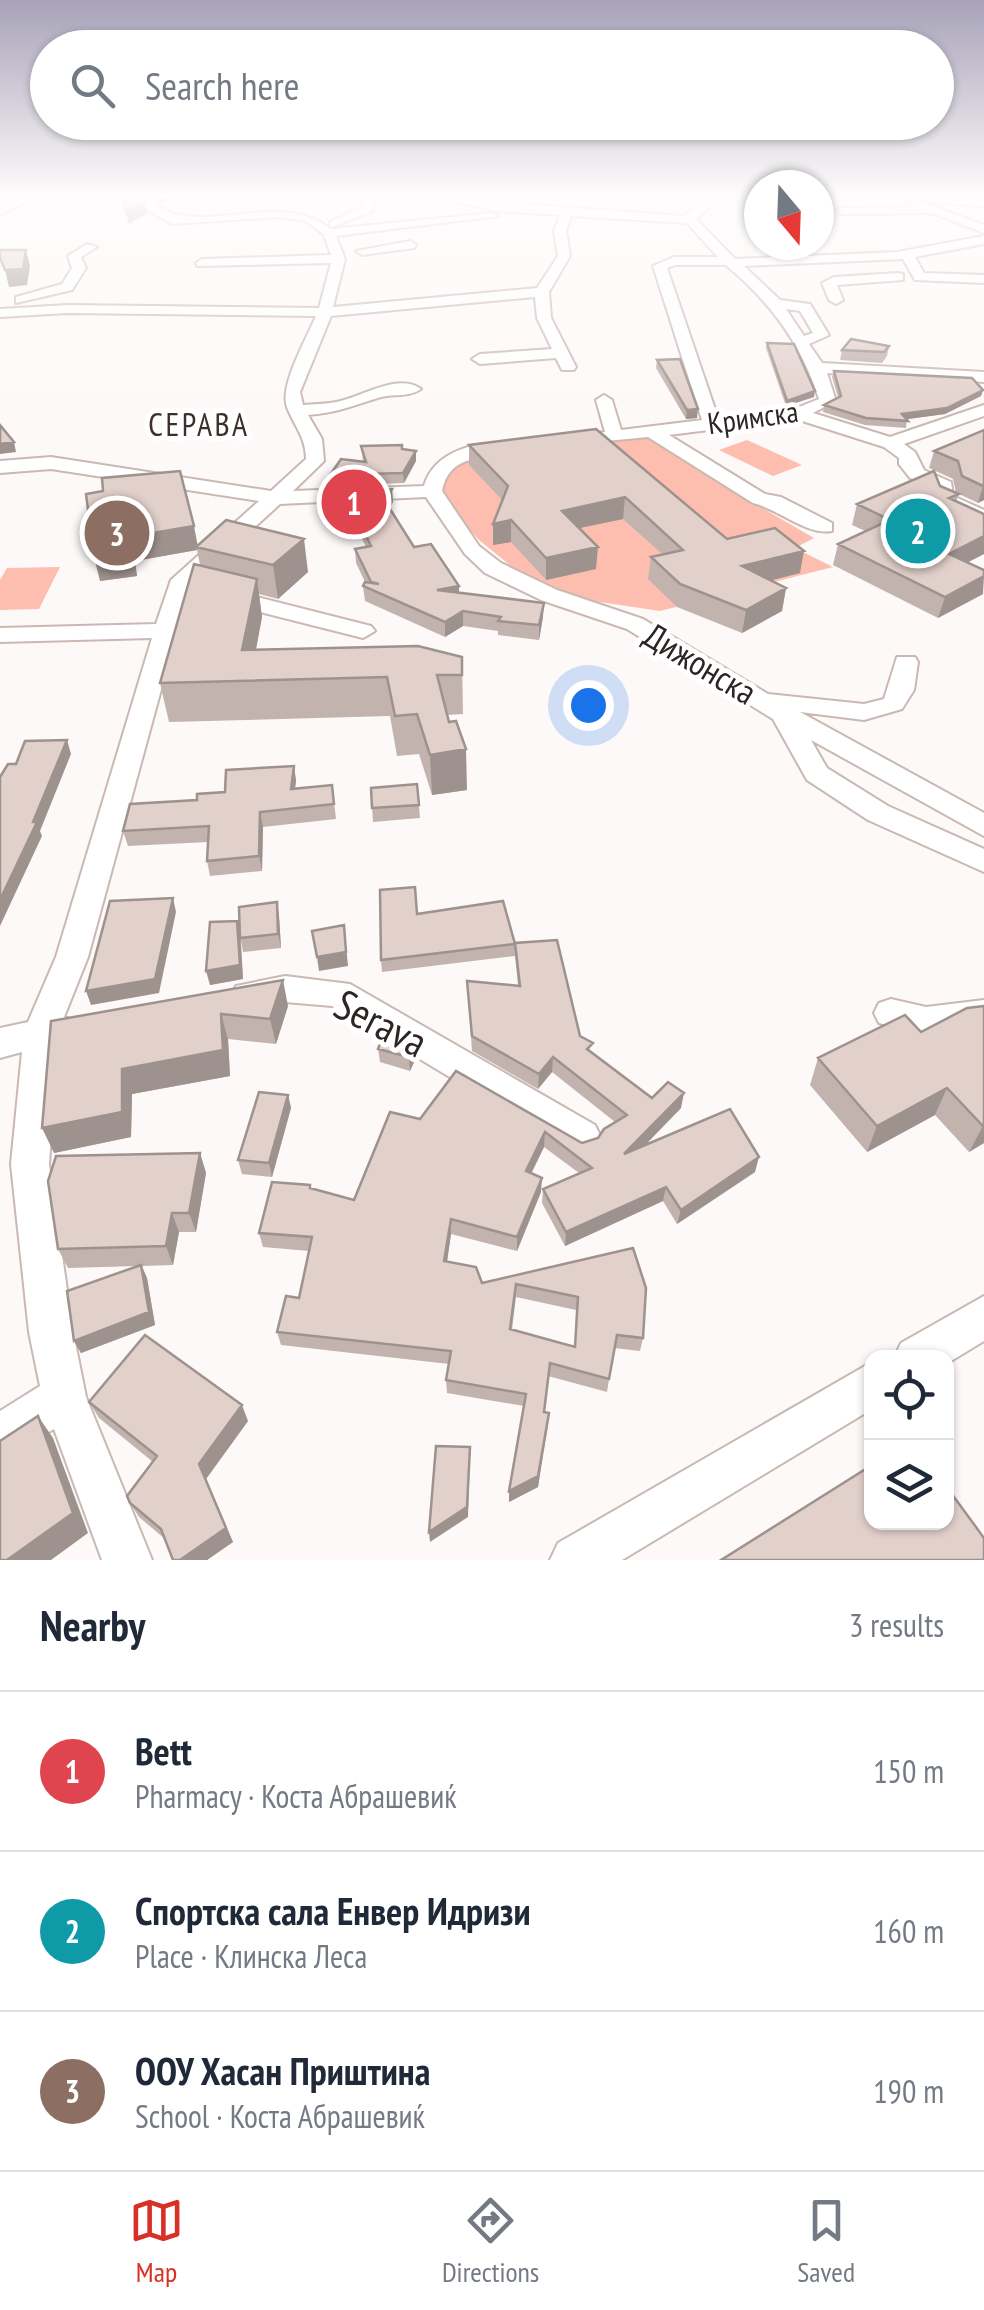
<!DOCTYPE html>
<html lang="en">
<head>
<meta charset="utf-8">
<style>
  :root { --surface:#fff; --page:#f2f2f3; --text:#1f2937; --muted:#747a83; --line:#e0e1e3; --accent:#d93025 }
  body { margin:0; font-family:"PT Sans Narrow",sans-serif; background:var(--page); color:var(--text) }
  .controls { position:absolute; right:30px; bottom:30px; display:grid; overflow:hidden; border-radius:20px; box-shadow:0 2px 8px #0004 }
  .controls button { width:90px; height:90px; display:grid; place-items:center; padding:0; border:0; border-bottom:2px solid var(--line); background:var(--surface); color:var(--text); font:50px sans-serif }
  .compass { position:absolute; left:744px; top:170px; width:90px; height:90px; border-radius:50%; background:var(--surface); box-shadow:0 2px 8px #0004; rotate:161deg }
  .you { position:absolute; left:588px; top:705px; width:35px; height:35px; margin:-25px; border:8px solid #fff; border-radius:50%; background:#1a73e8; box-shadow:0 0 0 15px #1a73e833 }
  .badge { display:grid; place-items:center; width:65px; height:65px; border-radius:50%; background:var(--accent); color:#fff; font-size:32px; font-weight:700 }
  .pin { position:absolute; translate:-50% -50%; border:5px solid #fff; box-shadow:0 2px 10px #0006 }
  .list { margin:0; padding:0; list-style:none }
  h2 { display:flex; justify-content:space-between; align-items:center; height:130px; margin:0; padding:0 40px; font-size:42px }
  h2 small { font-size:32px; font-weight:400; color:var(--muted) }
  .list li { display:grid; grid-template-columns:65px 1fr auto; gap:30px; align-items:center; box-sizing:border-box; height:160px; padding:0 40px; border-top:2px solid var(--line) }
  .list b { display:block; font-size:38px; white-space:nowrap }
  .list p { margin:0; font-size:32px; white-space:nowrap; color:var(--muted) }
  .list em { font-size:32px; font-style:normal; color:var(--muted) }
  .icon { flex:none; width:55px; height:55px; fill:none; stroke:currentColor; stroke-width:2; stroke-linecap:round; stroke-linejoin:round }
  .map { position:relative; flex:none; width:984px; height:1560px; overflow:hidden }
  .search { position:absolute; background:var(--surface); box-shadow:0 2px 8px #0004; left:30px; right:30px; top:30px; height:110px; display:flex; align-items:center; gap:25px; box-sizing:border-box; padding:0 35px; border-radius:55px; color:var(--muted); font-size:38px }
  .sheet { height:610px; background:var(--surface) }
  nav { display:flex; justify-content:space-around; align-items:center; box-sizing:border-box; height:140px; border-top:2px solid var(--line); background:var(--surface); font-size:28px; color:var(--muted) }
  nav a { display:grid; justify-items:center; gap:5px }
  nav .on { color:var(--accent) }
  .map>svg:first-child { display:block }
  .green { fill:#febeaf }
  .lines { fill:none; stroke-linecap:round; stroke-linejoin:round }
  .minor-casing { stroke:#cab8b3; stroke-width:4 }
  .minor { fill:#fff; fill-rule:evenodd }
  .wall { fill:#c2b3af; fill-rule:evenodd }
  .shaded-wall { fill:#9e928e }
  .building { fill:#e2d0cb; stroke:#9e928e; stroke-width:2.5; fill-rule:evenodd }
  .labels { text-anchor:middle; stroke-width:10; stroke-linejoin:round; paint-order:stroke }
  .far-street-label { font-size:30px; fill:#2c2523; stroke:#fff }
  .far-neighbourhood-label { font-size:32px; letter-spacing:2.5px; fill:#3d2f2c; stroke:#fff }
  .street-label { font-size:35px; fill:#2c2523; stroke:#fff }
  .near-street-label { font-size:42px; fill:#2c2523; stroke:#fff }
</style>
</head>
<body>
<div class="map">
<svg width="984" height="1560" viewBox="0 0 984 1560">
  <rect width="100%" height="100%" fill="#fdf9f8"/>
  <path class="green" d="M649,434l101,67 64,37 -19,10 38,19 -173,44 -67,-10 -70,-25 -44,-36 -20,-22 -19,-31 14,-24 35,-9z
    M747,440l55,25 -29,11 -54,-26z
    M60,567l-21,42 -39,1v-30l7,-12z"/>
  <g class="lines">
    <defs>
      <path id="minor" d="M20,198h14l-34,17v-7z
        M146,198h12l-1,8c51,31 119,-18 174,23l161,-16 6,3 -162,20 9,23 -12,48 204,-19 21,-32 -4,-25 6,-16 -64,-4 -58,-13 246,18 23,-18h13l-24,21 39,40 162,-7 87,-16v8l-69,13 9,16 60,2v8l-69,-3 -12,-21 -159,7 36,34 30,4 19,31 -20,9 13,19 162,9v10l-157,-9 9,28 -23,12 77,24 94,-32v11l-80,28 11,8 9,18 27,12 2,14 31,14v14l-48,-21 -2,-14 -24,-11 -11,-14v-6l-15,-11 -88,-28 -127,16 96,59 16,3 51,26v8c-24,5 -54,-22 -79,-28l-105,-66 -84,8v-8l41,-5 -9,-32 8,-5 8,5 9,30 81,-10 -49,-154 21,-9h44l-31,-34 -116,-7 -5,15 4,25 -21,36 2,26 25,49 -2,3h-12l-6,-12 -76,6 -8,-5 8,-5 72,-5 -15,-31 -2,-21 -204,19 -31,76 3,13c11,-1 22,-1 33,-3 25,-4 61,-30 85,-13 -11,8 -26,5 -40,8 -27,8 -44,16 -73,18l14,24 2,22 -31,30 131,-5c10,-35 53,-46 85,-41v8c-29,6 -60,2 -67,38l37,55 22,17 56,27 86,29 125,75 96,10 20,-5 13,-42h18l3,5 -4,28 -12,19 -38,11 -64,-8 184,101v23l-173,-96 16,28 61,38 96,43v23l-116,-52 -61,-40 -34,-61 -146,-90 -86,-29 -56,-27 -20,-19 -39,-57 -146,7 -91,83 -101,370 -24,60 6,2 5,10 -5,10 -12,4 -9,121 24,168 13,65 66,163h-50l-48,-131 -54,31v-49l40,-25 -11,-54 -18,-168 11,-112 -22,6v-30l28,-6 28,-65 96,-319 -152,4v-14l156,-4 15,-44 88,-79 -208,-32 -51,4v-12l51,-4 220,34 35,-32c0,-22 -12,-33 -19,-52 -8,-21 20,-69 29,-91l-249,-3 -67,4v-8l67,-4 252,3 12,-45 -134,3 -1,-3 6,-4 129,-4 -7,-20 -18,-14 -25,-4 -109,7 -25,-15zM675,265h51c44,37 75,78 93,134l-25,10 -76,9 -51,-150zM786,309l14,2 13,22 -9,3z
        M364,198h12l-4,13 -42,17v-6l33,-15z
        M922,198l62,2v6l-57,-4z
        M915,200l69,25v8l-52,-20 -91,1 -6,-3 6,-3 74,-1 -6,-4z
        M410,241l6,4 -2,3 -52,7 -6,-4z
        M87,244l10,3 -16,10 5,11 -14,22 -56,13v-6l46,-13 10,-16 -4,-12z
        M898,273l5,1v6l-66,5 6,15 -7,4 -7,-4 -7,-17 12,-6z
        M225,589l146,37 4,5 -12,7 -146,-37 -3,-5 3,-5z
        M285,976l65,8 245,141 6,12 -6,12 -13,5 -13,-5 -237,-143 -47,-4 -37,7 -12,-3 -5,-10 5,-10z
        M891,999l35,8 58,-7v28l-58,7 -47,-12 -5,-10 5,-10z
        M984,1296v45l-38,23v-6h-52l7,-15z
        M872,1362v47l-250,151h-72l8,-17z"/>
    </defs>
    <use href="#minor" class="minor-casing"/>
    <use href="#minor" class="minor"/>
  </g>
  <path class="wall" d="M767,343l47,54 -28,9 -20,-58z
    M889,346l-2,10 -5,7 -42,-3 2,-10z
    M657,360l40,58 -11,1 -30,-51z
    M834,371l149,19 -2,6 -36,18 -38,5 -1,9 -41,-3 -42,-13 1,-7 14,-8 -6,-20z
    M596,429l131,110 73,34 -30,7 16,8 -4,23 -40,22 -65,-26 -29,-28 3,-22 11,-3 -39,-35 -44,9 17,41 -50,11 -35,-38 -18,3 9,-45 -33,-35v-20z
    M984,430v70l-6,3 -19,-9 -3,8 28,12v40l-16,8 15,32 -45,24 -105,-53 5,-21 27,-13 -13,-6 5,-21 99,-11 -3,-14 -24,-11 5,-17z
    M361,446l41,3 14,12 -12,22 -73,3 -1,-11 33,-14z
    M392,489l1,13 -3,6 24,39 45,39v7l84,24 -4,23 -41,-5v-4l-35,-5 -18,11 -80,-36 -2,-15 2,-4 -9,-19 -1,-14 11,-2 -13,-27 -21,1 -5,-29z
    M103,491l95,54 110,27 -30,27 -19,-5 3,23 -6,33 206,7 1,57 -16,1 20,75 -35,5 -13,-41 -22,2 -7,-40 -221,6 -9,-39 40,-118 -3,-15 -62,11 2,15 -37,5z
    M294,766l2,15 -1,7 37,-3 4,34 -73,8 -1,44 -52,5 -3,-15 1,-19 -80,4 -5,-15z
    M417,784l3,34 -47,4 -2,-34z
    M277,902l2,14 2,32 -38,4 -2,-12 2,39 -33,6 30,-52z
    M417,914l98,30 77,109 60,45 29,10 -36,37 110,27 -78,52 -14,-23 -98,45 -23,-43 1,-14 36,-16 -35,-26 -13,27 10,18 -24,59 -66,-17 -4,28 35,21 151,-35 10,90 -3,13 -26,-3 -7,44 -59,-16 -4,36 5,1 -1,13 -10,61 -29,15 15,-96 -77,-13 -1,-13 3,-16 -168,-19 -4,-13 22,-34 10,-47 -46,-4 -4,-14 52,-44 43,11 66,-81 36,-48 126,72 16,-5 17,-16 -63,-50 -14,17 -66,-38 -5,-70 51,4 -3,-29 -133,16 -1,-12zM516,1297l60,13 -1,36 -63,-16z
    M288,1006l-12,38 -48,-5 2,37 -98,18 -1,43 -77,16 -3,-132z
    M984,1006v137l-15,9 -34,-37 -68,37 -57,-67 8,-27 103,-26z
    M414,1046l1,14 -5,11 -30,-9 -2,-13z
    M288,1095l3,13 -19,69 -30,-3 -4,-14z
    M200,1153l6,20 -10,59h-17l-6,33 -31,1 5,12 8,47 -74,28 -7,-12 63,-75 -69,2 -10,-19z
    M89,1402l159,19 -42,58 27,63 -26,18h-34l-8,-21 -26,-22 -9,-14 23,-41 -54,-44z"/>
  <path class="shaded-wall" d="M161,198h11l-10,6z
    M144,202l3,11 -18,11 -3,-11z
    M26,250l4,16 -3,19 -18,2 -4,-17z
    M983,390l-2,6 -36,18 -44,6 1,-6z
    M815,391l-1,6 -28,9 1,-5z
    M698,409l-1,9 -11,1 1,-9z
    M14,442l2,10 -16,2v-10z
    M416,451v10l-12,22 -1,-10z
    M984,485v15l-6,3 5,-17z
    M392,489l1,13 -7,12 -1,-13z
    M625,497l-2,22 -62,13 1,-21z
    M511,520v22l-18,3v-21z
    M194,526l4,21h-2l1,3 -62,11 2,15 -37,5 -6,-24 35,-20z
    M984,536v18l-41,21 6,-21z
    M304,539l4,33 -30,27 -5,-34z
    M598,547l-2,22 -50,11v-22z
    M804,551l-4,22 -62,16 4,-23z
    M984,576l-1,18 -45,24 7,-21z
    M257,579l5,38 -12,63 -8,-30z
    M459,586v14l-22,-10z
    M786,588l-4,23 -40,22 4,-23z
    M544,603l-1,14 -4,23v-15z
    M463,611v15l-18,11v-15z
    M67,740l4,14 -31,77 2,5 -42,90v-26z
    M466,749l1,41 -35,5 -2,-40z
    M294,766l2,15 -3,23 -2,-15z
    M260,812l3,15 -1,44 -3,-15z
    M173,898l3,14 -17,81 -68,12 -5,-14z
    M277,902l2,14 2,32 -3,-14z
    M237,921l3,14 3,44 -33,6 -4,-14z
    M344,925l4,41 -29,5 -2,-14z
    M283,980l5,26 -12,38 -6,-25z
    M221,1014l7,25 2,37 -98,18 -1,43 -77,16 -12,-25 80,-59z
    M414,1046l1,14 -5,11 -1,-14z
    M553,1057l-1,15 -14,17 1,-15z
    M947,1088l-12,27 -68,37 10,-26z
    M684,1093l-3,15 -59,61 2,-15z
    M288,1095l3,13 -19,69 -3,-14z
    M984,1125v18l-15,9 14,-26z
    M545,1132l-1,15 -19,39 1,-15z
    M200,1153l6,20 -10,59 -7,-19z
    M759,1157l-4,15 -78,52 4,-14z
    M542,1178l-1,14 -24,59v-14z
    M666,1187l-3,14 -98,45 1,-14z
    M172,1213l7,19 -6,33 -7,-19z
    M451,1219v15l-6,41 -1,-14z
    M141,1265l6,13 8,47 -74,28 -7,-12z
    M242,1405l6,16 -42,58 27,63 -26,18h-27l19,-96z
    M549,1413l-11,74 -29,15v-11z
    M38,1416l15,22 35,95 -37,27h-44z
    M470,1447l-2,70 -38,25 -1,-10z"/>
  <path class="building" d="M123,198h21v4l-18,11z
    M0,250h26l-3,19 -18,1 -5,-12z
    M851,339l38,7 -5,6 -42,-2z
    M767,343l27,1 21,47 -28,10z
    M680,359l18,50 -11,1 -30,-50z
    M834,371l138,7 11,12 -36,18 -45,6 6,7 -42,-3 -42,-13 17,-9z
    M0,425l14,17 -14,2z
    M596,429l131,110 48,-11 29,23 -62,15 44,22 -40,22 -66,-26 -29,-27 32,-7 -58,-53 -63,14 36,36 -52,11 -35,-38 -18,4 15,-38 -39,-41z
    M984,430v55l-1,1 -21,-10 -4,-15 -24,-10z
    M402,445v4l14,2 -13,22 -73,2 11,-16 25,3 -5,-16z
    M180,471l14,55 -65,11 3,15 -38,5 -8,-63 17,-3 -1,-13z
    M934,471l6,15 19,8 -10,4 35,16v22l-35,18 35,16v6l-39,21 -107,-53 52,-24 -33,-16z
    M392,489l-7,12 29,46 17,-3 28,42 -22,4 107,13 -5,22 -41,-4 3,-4 -38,-6 -18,11 -82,-36 2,-4 14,2 -8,-2 -16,-33 16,-3 -19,-40 -22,1 -3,-15z
    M226,520l78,19 -31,26 -77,-18z
    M194,564l63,15 -15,71 176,-4 44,11v18h-25l12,47 7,-1 10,28 -36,6 -13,-41 -22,2 -8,-39 -227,6z
    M67,740l-34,82h4l-37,78v-123l8,-13h8l9,-23z
    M294,766l-3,23 41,-4 2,19 -74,8 -1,44 -52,5 2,-35 -86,5 7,-27 67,-4v-6l28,-2 1,-22z
    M417,784l2,21 -47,3 -1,-20z
    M415,887l2,27 86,-13 12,43 -134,16 -1,-70z
    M173,898l-18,81 -69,12 24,-90z
    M277,902l1,32 -38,4 -1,-31z
    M237,921l3,44 -34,6 4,-49z
    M344,925l2,27 -29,5 -5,-26z
    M557,940l23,96 13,7 -6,6 65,49 16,-16 16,11 -60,61 106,-45 29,48 -78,53 -15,-23 -100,45 -23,-43 49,-21 -47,-36 -19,39 16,7 -25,59 -66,-18 -7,42 32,6 6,16 151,-35 13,40 -3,50 -26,-3 -8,44 -59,-16 -6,49 5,1 -11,63 -29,15 17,-97 -80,-14 5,-29 -174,-19 9,-36 13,2 13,-61 -53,-4 13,-51 38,3v3l44,12 36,-88 30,7 36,-48 126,72 16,-5 6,-9 23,-14 -74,-58 -14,17 -67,-38 -5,-55 53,5 -5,-43zM516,1284l62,13 -3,50 -65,-18z
    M283,980l-13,39 -49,-5 2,36 -101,19v43l-80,16 9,-107z
    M984,1006v119l-1,1 -36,-38 -70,38 -59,-68 87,-43 16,17 46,-24z
    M385,1029l29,17 -5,11 -31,-8z
    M259,1092l29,3 -19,68 -31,-3z
    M200,1153l-11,60h-17l-6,33 -108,3 -10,-68 8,-25z
    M141,1265l8,47 -75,29 -7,-50z
    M145,1335l97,70 -43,59 27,64 -46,32h-7l-12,-31 -31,-26 -3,-7 30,-40 -68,-54z
    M38,1416l35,97 -66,47h-7v-119z
    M436,1446l34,1 -3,60 -38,25z
    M872,1465v57h74v-36l38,52v22h-263z"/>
  <linearGradient id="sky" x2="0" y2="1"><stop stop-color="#a7a2b8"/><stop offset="0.47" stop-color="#fefcfc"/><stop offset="1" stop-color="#fefcfc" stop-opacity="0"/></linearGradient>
  <rect width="984" height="417" fill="url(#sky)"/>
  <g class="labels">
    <g class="far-street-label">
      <text transform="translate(753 418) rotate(-8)" y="10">Кримска</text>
    </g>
    <g class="far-neighbourhood-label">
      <text x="199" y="436">СЕРАВА</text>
    </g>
    <g class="street-label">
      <text transform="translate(700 664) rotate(31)" y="12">Дижонска</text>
    </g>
    <g class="near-street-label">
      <text transform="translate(381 1023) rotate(27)" y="15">Serava</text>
    </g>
  </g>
</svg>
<div class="controls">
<button><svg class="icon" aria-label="locate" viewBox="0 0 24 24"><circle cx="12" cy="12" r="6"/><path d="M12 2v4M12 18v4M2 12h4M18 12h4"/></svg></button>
<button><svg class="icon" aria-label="layers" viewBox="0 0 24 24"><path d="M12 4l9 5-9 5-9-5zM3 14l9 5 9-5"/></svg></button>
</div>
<svg class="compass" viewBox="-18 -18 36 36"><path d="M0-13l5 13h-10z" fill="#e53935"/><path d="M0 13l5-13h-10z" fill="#747a83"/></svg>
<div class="you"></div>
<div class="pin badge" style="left:354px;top:502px;background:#e0444e">1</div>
<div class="pin badge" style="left:918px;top:531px;background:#0f9aa8">2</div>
<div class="pin badge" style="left:117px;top:533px;background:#8d6e63">3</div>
<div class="search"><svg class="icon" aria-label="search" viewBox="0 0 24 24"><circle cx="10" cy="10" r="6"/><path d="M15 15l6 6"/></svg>Search here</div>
</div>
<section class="sheet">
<h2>Nearby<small>3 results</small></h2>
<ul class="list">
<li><span class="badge" style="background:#e0444e">1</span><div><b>Bett</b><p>Pharmacy · Коста Абрашевиќ</p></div><em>150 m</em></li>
<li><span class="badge" style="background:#0f9aa8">2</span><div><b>Спортска сала Енвер Идризи</b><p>Place · Клинска Леса</p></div><em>160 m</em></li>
<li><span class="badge" style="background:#8d6e63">3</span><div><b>ООУ Хасан Приштина</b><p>School · Коста Абрашевиќ</p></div><em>190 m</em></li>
</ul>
</section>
<nav>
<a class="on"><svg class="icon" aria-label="map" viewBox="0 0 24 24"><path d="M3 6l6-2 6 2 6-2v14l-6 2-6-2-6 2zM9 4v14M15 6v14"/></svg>Map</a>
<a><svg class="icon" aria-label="directions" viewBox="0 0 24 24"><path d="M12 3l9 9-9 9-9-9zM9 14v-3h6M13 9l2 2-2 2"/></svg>Directions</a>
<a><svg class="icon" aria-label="saved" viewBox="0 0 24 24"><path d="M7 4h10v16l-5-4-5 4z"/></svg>Saved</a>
</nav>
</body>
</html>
